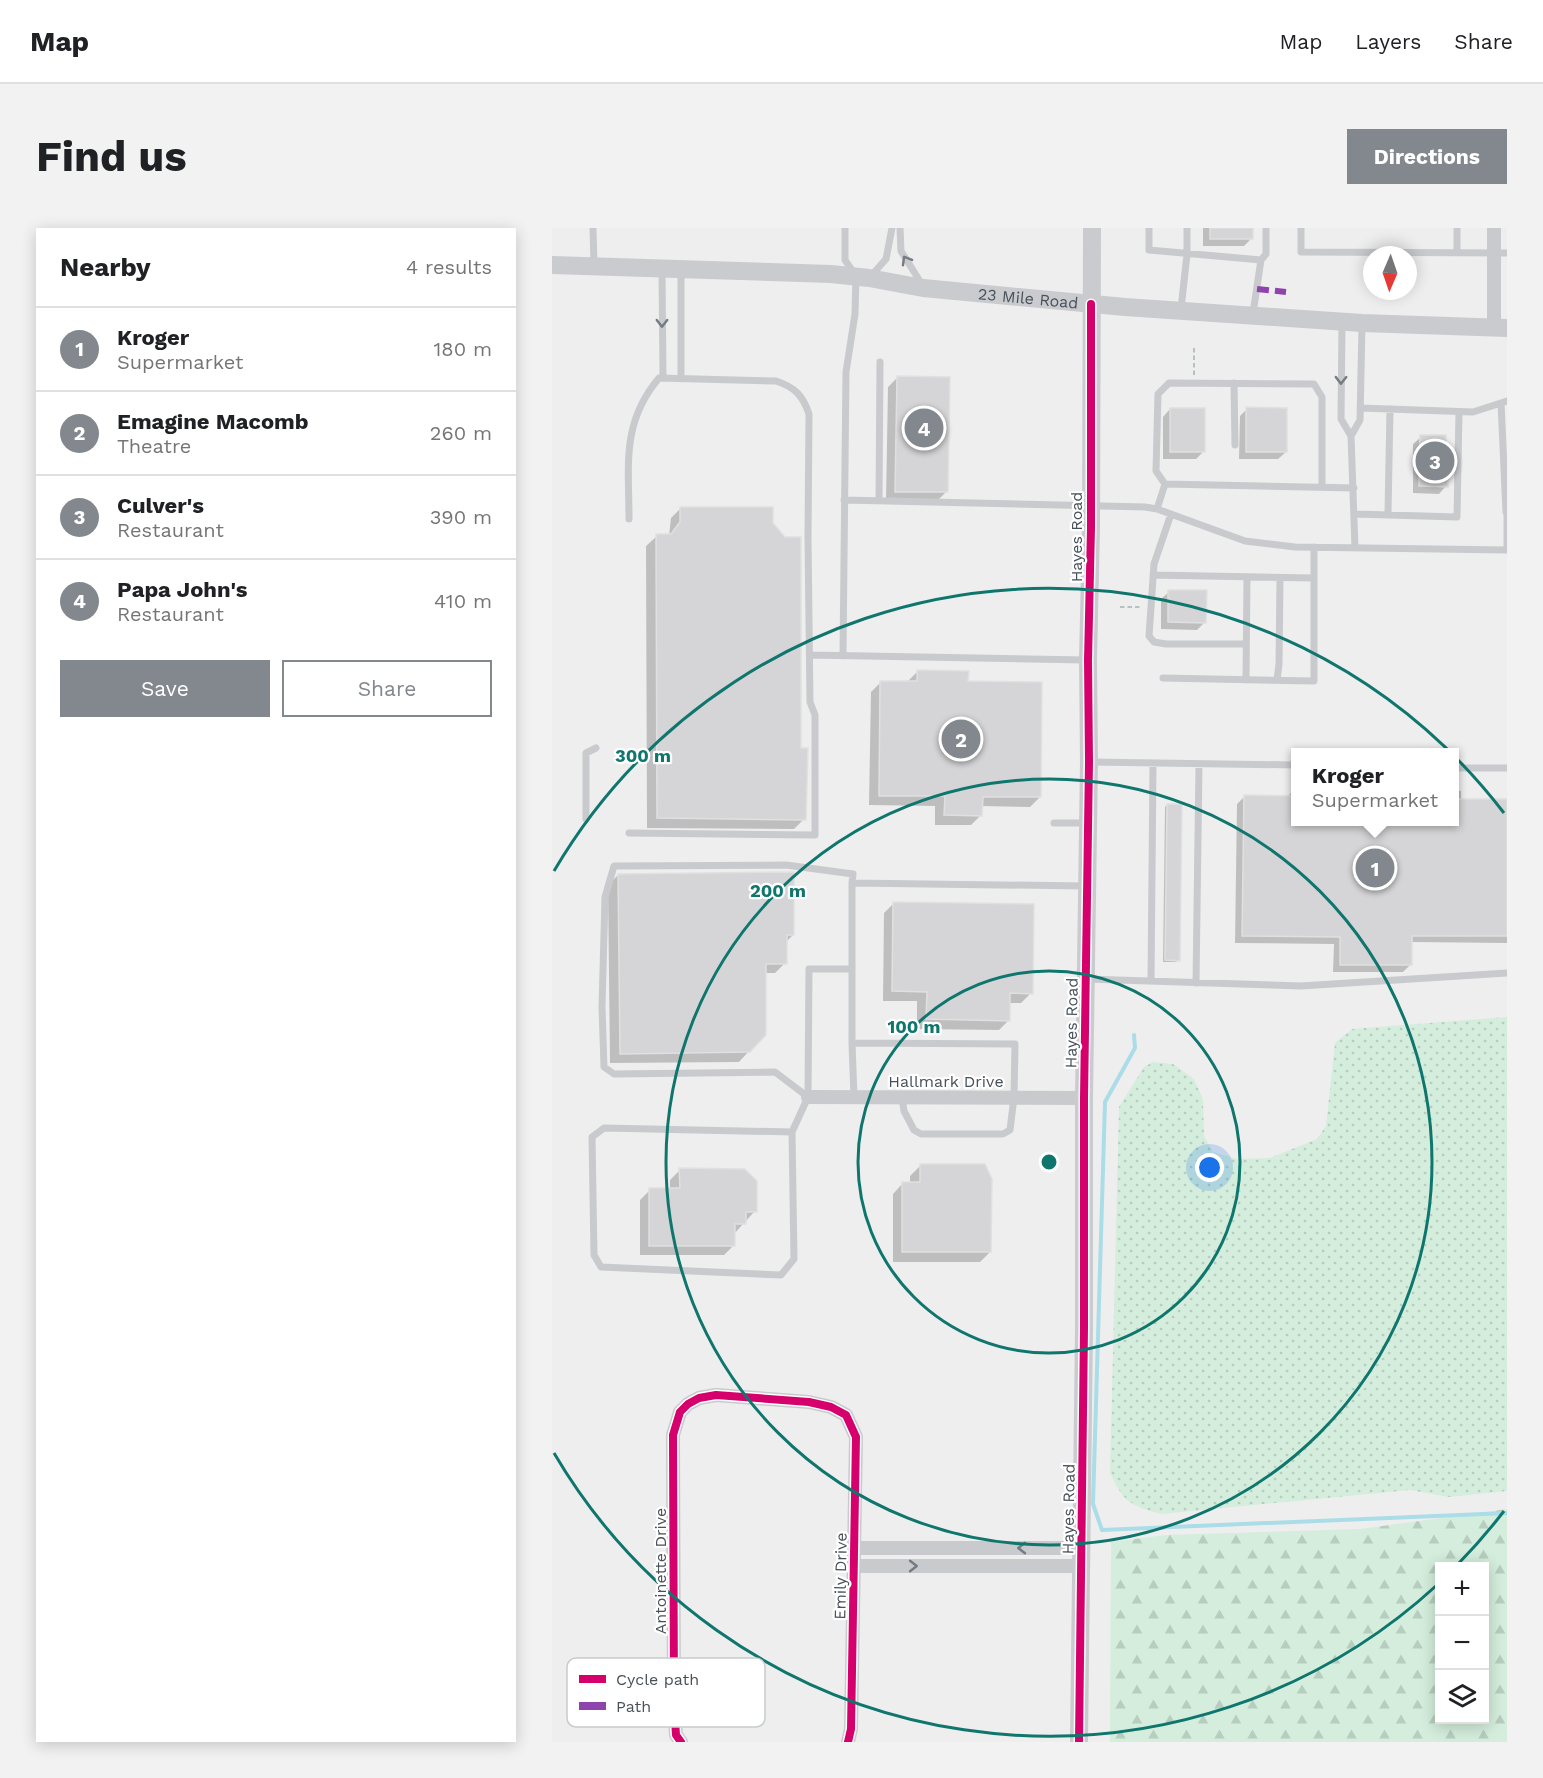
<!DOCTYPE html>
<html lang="en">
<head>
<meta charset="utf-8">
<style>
  :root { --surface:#fff; --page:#f2f2f2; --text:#202124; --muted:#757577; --line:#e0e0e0; --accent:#82888d }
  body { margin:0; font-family:"Work Sans",sans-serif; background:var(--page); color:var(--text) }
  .controls { position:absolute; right:18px; bottom:18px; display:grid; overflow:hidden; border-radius:0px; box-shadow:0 3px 15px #0003 }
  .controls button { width:54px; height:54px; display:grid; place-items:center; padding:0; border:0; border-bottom:2px solid var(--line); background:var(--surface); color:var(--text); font:30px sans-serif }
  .compass { position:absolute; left:811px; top:18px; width:54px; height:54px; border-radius:50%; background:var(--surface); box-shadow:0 3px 15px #0003; rotate:182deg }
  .you { position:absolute; left:658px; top:940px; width:21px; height:21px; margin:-15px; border:4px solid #fff; border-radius:50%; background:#1a73e8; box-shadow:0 0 0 9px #1a73e833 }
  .badge { display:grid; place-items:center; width:39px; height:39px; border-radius:50%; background:var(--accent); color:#fff; font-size:20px; font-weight:700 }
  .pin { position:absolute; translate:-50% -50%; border:3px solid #fff; box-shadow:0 2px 6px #0006 }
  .popup { position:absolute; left:739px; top:520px; width:168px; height:78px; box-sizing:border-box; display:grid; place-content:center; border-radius:0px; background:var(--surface); filter:drop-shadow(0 2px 4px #0005); font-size:20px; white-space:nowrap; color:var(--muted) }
  .popup b { font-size:22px; color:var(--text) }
  .popup::after { content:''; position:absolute; left:50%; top:100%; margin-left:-12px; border:12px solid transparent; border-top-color:var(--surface) }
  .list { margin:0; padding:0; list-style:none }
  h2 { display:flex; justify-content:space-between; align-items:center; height:78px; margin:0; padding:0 24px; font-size:26px }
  h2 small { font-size:20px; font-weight:400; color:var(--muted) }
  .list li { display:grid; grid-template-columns:39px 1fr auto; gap:18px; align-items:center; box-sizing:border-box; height:84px; padding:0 24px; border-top:2px solid var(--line) }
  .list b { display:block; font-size:22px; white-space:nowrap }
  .list p { margin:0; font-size:20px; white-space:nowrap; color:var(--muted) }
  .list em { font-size:20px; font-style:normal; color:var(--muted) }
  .actions { display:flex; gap:12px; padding:18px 24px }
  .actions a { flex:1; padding:14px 0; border:2px solid var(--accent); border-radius:0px; text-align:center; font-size:21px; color:var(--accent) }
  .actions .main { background:var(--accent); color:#fff }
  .icon { flex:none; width:33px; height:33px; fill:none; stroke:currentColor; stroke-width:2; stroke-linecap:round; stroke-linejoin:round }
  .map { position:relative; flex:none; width:955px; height:1514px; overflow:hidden; border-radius:0px }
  header { display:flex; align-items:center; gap:36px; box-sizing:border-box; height:84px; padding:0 30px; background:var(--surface); border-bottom:2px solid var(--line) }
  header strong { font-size:28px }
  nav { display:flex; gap:33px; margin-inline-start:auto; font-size:21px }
  .intro { display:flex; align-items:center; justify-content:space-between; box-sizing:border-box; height:144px; padding:0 36px }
  h1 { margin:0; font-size:42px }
  .button { padding:15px 27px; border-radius:0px; background:var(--accent); color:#fff; font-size:21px; font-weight:700 }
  main { display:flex; gap:36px; padding:0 36px }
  aside { flex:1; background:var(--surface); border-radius:0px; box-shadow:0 3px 15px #0003 }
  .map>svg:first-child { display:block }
  .grass { fill:url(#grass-dots) }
  .forest { fill:url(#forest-firs); fill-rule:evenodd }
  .water { fill:url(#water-ripples) }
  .shadow { fill:#0003 }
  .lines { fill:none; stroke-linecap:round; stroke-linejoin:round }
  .stream { stroke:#aadde8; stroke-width:4 }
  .building { fill:#d5d5d7; stroke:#e0e0e1; stroke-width:1.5 }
  .path { stroke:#b7c2be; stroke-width:2; stroke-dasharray:4.5 3; stroke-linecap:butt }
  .lane { stroke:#c8cacd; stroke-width:7 }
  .street { stroke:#c8cacd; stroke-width:14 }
  .secondary { stroke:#c9cbce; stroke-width:18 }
  .quiet { stroke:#8e44ad; stroke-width:6; stroke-dasharray:12 6; stroke-linecap:butt }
  .cycleway-casing { stroke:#fff; stroke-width:11 }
  .cycleway { stroke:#d6006c; stroke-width:8 }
  .oneway { stroke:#747b82 }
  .ring { fill:none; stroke:#0f766e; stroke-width:3 }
  .labels { text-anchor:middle; stroke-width:4.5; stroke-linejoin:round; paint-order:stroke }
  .street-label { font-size:16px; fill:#475159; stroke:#fff }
  .key { fill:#fff; stroke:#c8cbcd; stroke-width:1.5 }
  .key-label { font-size:16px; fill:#475159 }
  .centre { fill:#0f766e; stroke:#fff; stroke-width:3 }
  .ring-label { font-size:18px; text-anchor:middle; font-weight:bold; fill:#0f766e; stroke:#fff; stroke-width:4.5; stroke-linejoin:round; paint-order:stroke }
</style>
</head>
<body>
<header>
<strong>Map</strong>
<nav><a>Map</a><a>Layers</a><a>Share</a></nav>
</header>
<div class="intro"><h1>Find us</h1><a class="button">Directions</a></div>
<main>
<aside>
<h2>Nearby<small>4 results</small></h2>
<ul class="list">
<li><span class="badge">1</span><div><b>Kroger</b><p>Supermarket</p></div><em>180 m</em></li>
<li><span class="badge">2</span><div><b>Emagine Macomb</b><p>Theatre</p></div><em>260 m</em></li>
<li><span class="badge">3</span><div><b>Culver's</b><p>Restaurant</p></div><em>390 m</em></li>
<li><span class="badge">4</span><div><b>Papa John's</b><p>Restaurant</p></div><em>410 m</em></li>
</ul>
<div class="actions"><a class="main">Save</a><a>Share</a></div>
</aside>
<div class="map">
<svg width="955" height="1514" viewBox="0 0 955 1514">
  <defs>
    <pattern id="grass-dots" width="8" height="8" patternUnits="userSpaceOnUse" patternTransform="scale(1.5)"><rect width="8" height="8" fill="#d4eddc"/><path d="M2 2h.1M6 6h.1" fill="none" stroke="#b7cdbf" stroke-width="1.8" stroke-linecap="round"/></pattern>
    <pattern id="forest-firs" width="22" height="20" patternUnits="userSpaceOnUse" patternTransform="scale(1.5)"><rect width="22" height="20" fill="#d4eddc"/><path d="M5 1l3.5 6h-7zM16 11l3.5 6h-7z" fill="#b7cdbf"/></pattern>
    <pattern id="water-ripples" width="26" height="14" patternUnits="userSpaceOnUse" patternTransform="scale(1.5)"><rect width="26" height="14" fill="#aadde8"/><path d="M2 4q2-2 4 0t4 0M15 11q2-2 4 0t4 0" fill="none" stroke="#8cb6bf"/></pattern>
  </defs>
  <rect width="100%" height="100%" fill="#efeeee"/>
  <path class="grass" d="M955,789v474l-58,6 -39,-7 -249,24c-31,-9 -37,-11 -51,-41l9,-366 25,-40 9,-5 20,2 21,15 9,20 1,37 9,16 24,7 33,-1 47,-19 9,-13 9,-83 17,-14z"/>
  <path class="forest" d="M955,1281v233h-397l1,-200 55,-7 194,-6zM888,1338h45v154h-45z"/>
  <path class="water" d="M194,1474h10v22l-10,-1z"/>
  <path class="shadow" d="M651,0h49v10l-8,8h-41z
    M346,149l48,115 -10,10 -50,-1 2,-114z
    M618,181l33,43 -7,7h-33v-42z
    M695,181l39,43 -8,7h-39l1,-43z
    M869,209l23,20 5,9 -3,3v17l-7,8 -26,-1v-49z
    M129,280l118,242 5,69 -10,10 -147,-1 -1,-282 11,-10h12l2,-18z
    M617,364l36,30 -8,8 -36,-1v-30z
    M366,443l49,12 73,114 -10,10 -49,-1v9l-10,10h-36v-19l-66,-1 2,-113 10,-10 27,-1z
    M744,560v34h158v-32l7,1v10l46,9v133l-96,-1 -1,23 -7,7h-70l1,-28 -99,-1 2,-139 7,-7h43z
    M615,577l11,155 -2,2h-13l2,-155z
    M66,647l175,60 -8,8v20l-10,10h-11l1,61 -26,28 -129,1 -2,-178z
    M342,675l137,90 -10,10h-12v17l-10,10 -82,-1v-28h-34l1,-88z
    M368,938l70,86 -10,10h-87v-68l10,-11h7v-7z
    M128,942l75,41 -21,23v11l-10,10h-84v-55l10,-10h20v-10z"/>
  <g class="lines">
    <path class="stream" d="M582,807l1,13 -30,54 -12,402 9,26 405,-17"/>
  </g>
  <path class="building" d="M658,0h43v11h-43z
    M345,148l53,1 -2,115h-53z
    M694,179l41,1v44h-41z
    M618,180h35v44h-35z
    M868,207h26v20h5v12h-3v20l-29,-1z
    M128,279h93v16l12,14h16v211h7l-2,72 -149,-2 -1,-284h15l9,-12z
    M616,362h39l-1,33 -38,-1z
    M365,442l52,1 -1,10 74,1 -1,115h-58l-1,19 -38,-1 1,-19h-66l1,-115h37z
    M692,567l52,1v26h159v-23h52v137h-95v29h-72v-28l-98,-1z
    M615,576h15l-2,157 -15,-1z
    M242,644v63h-7v29h-21v71l-16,17 -130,2 -2,-180z
    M341,674l141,2 -1,90 -23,-1v28l-84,-2 1,-27 -35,-1z
    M368,936h65l7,15 -1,73h-89v-70h18z
    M127,940l66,1 12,12v31h-11v12h-11v22h-86v-58h31z"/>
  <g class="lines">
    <path class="path" d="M642,147v-28
      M568,379h22"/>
    <path class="lane" d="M41,0l1,38
      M348,0l1,23 20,32
      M597,0v22l112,10 -8,53
      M749,0v24l206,1
      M905,0v25
      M709,32l5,-6v-26
      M110,43l1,107
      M319,48l15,-17 6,-31
      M629,81l6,-55v-26
      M790,96l-1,95 10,17 4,112
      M129,151v-109
      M682,155l1,62
      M949,175l5,109
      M808,180l113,4 34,-11
      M799,208l9,-16 2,-96
      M770,259v-90l-8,-13 -145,-1 -11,11 -2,77 9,13 189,4
      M292,272l301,7 12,2 88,32 50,6 212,3
      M327,273l1,-139
      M605,281l8,-25
      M619,286l-17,50 -5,72 5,6 12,2h80
      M803,286l102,3 2,-105
      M836,286l2,-105
      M77,291c0,-54 -8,-96 30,-141l117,3c19,6 27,15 33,33l-1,124 2,164 5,13v120l-186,-2
      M955,322v-38
      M601,347l161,3
      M258,427l276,5
      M291,428l3,-284 9,-58 1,-38 -11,-16v-32
      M611,450l151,3v-134
      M694,452l1,-103
      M725,452l2,-16 1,-86
      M539,534l205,3
      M902,540h53
      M34,591v-66l10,-5
      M502,595h32
      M300,655l233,3
      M535,751l214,7 206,-13
      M599,753l2,-218
      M644,755l3,-219
      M300,815v-160l1,-9 -67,-9 -172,1 -9,31 -3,110 2,60 10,7 161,-2 33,25 1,-128h43
      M302,869l-2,-54 163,1 -1,53 -4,33 -7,4h-82l-7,-4 -10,-19 -2,-14
      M240,904l-188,-4 -12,9 2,118 7,12 180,8 13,-16 -2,-127 16,-35"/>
    <path class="street" d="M942,99v-99
      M256,869l276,1
      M303,1320h226
      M302,1338h227
      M129,1514l-5,-7 -2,-29 -1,-271 7,-23 8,-8 11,-6 17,-3 93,7 22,5 15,8 10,22 -5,292 -3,13"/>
    <g class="secondary">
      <path id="s1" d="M0,37l279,9 38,4 54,10 202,19 237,16 145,5"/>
      <path d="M527,1514l5,-414v-230l5,-336 -1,-102 3,-132 1,-300"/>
    </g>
    <path class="quiet" d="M705,61l29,3"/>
    <defs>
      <path id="cycleway" d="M129,1514l-5,-7 -2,-29 -1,-271 7,-23 8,-8 11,-6 17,-3 93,7 22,5 15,8 10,22 -5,292 -3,13
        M527,1514l5,-414v-230l5,-336 -1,-102 3,-132v-224"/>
    </defs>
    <use href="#cycleway" class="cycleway-casing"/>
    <use href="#cycleway" class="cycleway"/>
  </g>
  <defs><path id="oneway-chevron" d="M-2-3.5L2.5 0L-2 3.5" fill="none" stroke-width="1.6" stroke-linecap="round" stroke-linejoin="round" transform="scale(1.5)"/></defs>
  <g class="oneway">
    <use href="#oneway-chevron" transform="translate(354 32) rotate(-120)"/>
    <use href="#oneway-chevron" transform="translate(110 95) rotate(90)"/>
    <use href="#oneway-chevron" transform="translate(789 152) rotate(91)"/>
    <use href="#oneway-chevron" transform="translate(470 1320) rotate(180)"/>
    <use href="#oneway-chevron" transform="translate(361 1338)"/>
  </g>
  <g class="ring">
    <circle cx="497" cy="934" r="191"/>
    <circle cx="497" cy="934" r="383"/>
    <path d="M952 1283A574 574 0 0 1 906 1336M885 1357A574 574 0 0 1 2 1225M2 643A574 574 0 0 1 952 585"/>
  </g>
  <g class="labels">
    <g class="street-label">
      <text dy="6" stroke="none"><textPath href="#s1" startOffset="478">23 Mile Road</textPath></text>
      <text transform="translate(524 309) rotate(-90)" y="6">Hayes Road</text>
      <text transform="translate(519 795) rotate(-89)" y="6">Hayes Road</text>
      <text x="394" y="859">Hallmark Drive</text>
      <text transform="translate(516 1281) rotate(-89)" y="6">Hayes Road</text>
      <text transform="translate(108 1343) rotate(-90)" y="6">Antoinette Drive</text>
      <text transform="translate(288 1348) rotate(-89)" y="6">Emily Drive</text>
    </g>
  </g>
  <rect x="15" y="1430" width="198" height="69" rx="9" class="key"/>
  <rect x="27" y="1447" width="27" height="8" fill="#d6006c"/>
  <rect x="27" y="1474" width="27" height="8" fill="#8e44ad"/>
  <g class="key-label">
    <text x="64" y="1457">Cycle path</text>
    <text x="64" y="1484">Path</text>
  </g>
  <circle cx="497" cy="934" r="9" class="centre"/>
  <g class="ring-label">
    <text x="91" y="534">300 m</text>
    <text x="226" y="669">200 m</text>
    <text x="362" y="805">100 m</text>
  </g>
</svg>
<div class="controls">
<button>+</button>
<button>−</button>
<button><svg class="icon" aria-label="layers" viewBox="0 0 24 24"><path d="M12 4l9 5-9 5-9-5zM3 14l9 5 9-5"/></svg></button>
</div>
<svg class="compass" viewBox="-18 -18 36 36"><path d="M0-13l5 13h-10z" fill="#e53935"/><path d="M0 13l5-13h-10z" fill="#757577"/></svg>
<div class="you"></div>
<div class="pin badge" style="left:823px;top:640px">1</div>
<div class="popup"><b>Kroger</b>Supermarket</div>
<div class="pin badge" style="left:409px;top:511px">2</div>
<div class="pin badge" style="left:883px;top:233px">3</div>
<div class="pin badge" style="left:372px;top:200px">4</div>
</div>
</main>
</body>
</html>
